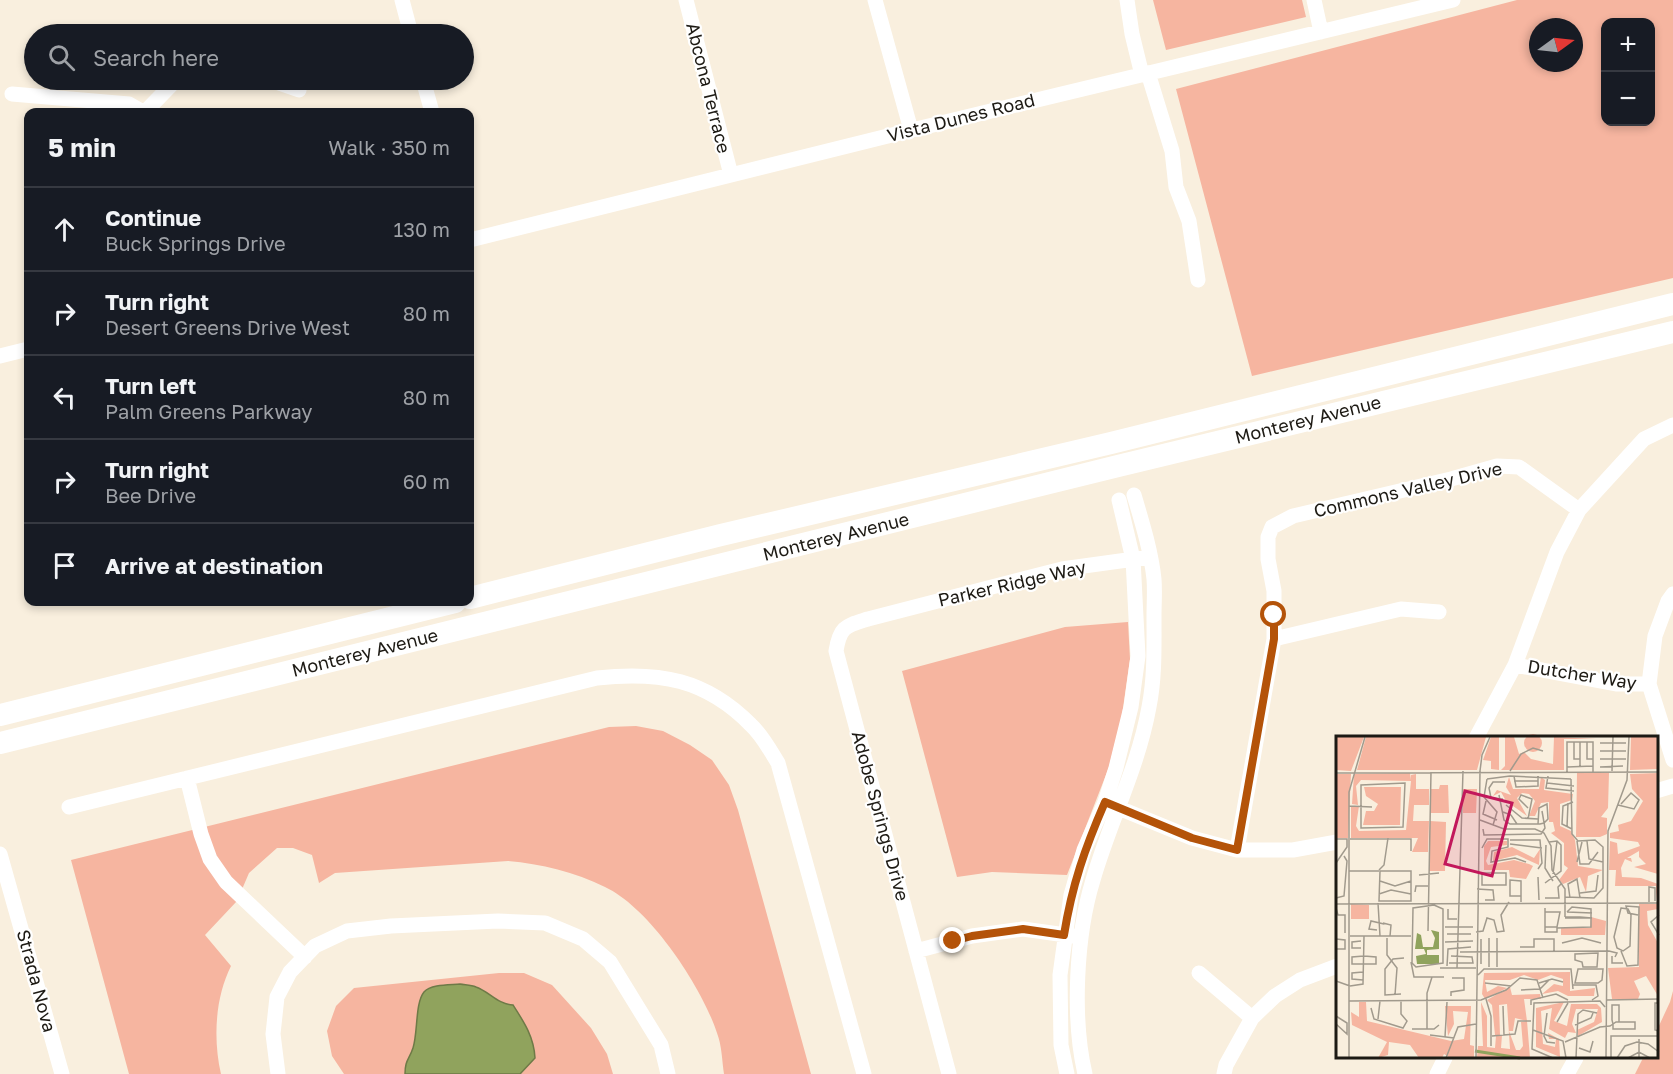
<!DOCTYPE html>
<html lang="en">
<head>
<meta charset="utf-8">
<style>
  :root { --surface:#171b24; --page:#242831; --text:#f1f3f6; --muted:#9ea1a6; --line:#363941 }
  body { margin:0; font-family:"Golos Text",sans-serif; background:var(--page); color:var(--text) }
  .controls { position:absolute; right:18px; top:18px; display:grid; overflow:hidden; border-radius:12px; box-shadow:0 3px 9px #0003 }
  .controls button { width:54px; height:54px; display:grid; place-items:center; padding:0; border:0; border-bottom:2px solid var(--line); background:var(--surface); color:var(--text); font:30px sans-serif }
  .compass { position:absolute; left:1529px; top:18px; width:54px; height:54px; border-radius:50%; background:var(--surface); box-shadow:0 3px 9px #0003; rotate:75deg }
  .stop { position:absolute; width:18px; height:18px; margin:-14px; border:4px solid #b45309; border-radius:50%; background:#fff }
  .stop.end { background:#b45309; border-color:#fff; box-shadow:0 2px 6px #0008 }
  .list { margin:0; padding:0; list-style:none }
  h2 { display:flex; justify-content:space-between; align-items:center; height:78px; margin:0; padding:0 24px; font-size:26px }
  h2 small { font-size:20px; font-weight:400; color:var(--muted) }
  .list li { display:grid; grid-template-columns:39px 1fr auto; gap:18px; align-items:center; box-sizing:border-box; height:84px; padding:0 24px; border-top:2px solid var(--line) }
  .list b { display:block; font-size:22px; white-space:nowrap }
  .list p { margin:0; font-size:20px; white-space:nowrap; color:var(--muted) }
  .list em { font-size:20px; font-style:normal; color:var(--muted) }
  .icon { flex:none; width:33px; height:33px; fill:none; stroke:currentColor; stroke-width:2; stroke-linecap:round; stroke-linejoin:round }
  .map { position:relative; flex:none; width:1673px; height:1074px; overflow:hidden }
  .search { position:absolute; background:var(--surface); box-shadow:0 3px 9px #0003; left:24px; top:24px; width:450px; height:66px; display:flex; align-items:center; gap:15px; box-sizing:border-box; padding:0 21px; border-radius:33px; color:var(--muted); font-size:22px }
  .panel { position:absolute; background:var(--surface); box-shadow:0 3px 9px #0003; left:24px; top:108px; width:450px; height:498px; border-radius:12px }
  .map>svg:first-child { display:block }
  .green { fill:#f6b5a0; fill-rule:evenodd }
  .water { fill:#90a35d; stroke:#6e7a47; stroke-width:1.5 }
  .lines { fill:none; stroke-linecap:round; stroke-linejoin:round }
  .street { stroke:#fff; stroke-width:15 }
  .primary { stroke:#fff; stroke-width:22 }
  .route { stroke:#b45309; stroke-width:8 }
  .labels { text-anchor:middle; stroke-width:4.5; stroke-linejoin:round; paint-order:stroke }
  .street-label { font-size:18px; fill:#1d1a14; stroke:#fff }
  .inset-river { fill:none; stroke:#90a35d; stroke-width:3 }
  .inset-road { fill:none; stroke:#a19a8d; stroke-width:1.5 }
  .view { fill:#c2185b; fill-opacity:0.15; stroke:#c2185b; stroke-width:3 }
  .inset-edge { fill:none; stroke:#1d1a14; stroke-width:3 }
</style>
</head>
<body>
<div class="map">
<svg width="1673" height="1074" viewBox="0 0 1673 1074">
  <rect width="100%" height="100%" fill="#f9efde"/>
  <path class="green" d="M1153,0h149l4,17 -140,33z
    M1517,0h156v278l-421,98 -76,-287zM1606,22h44v100h-44zM1538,27h36v36h-36z
    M1128,622l2,37 -8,56 -13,52 -42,108 -75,-3 -35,5 -55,-206 163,-44z
    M636,726l27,5 27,14 22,15 17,25 9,25 73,264h-87c-2,-13 -2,-28 -7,-41 -15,-46 -67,-125 -112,-146 -30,-15 -64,-23 -97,-26l-173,12 -16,10 -7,-28 -19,-7h-16l-28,25 -12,28 -32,34 26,31c-16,32 -18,73 -10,108h-92l-58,-214 538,-133z
    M499,973h25l28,12 39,43 16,26 6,20h-269l-12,-18 -5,-25 9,-25 18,-18z
    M1673,991v83h-38l8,-16h13l1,-28 13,-28z"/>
  <path class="water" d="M460,984c5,1 11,1 16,3 14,5 21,17 37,18 11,17 21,32 22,53l-15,16h-115c0,-14 4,-14 8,-26 5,-15 2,-45 11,-56 7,-8 26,-7 36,-8z"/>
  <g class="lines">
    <path class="street" d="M402,0l9,34
      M686,0l45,175
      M875,0l36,130
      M1127,0l5,34 10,41
      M1314,0l7,32
      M1148,73l24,78 4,36 13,34 9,59
      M270,80l29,10
      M423,80l9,32
      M12,94l117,10 14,8
      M145,112l31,-32
      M470,240l438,-109 545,-131
      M0,356l28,-7
      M1673,594l-5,7 -13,35 -6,48 24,76
      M1274,639l127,-30 38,3
      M1515,665l101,19h33
      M1476,738l39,-73 42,-113 22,-42 65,-71 29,-14
      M187,778l14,56 9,25 16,23 79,75
      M1656,791l17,-5
      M1109,804l83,34 45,12h56l44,-8
      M69,807l528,-129c62,-7 109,1 154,47 11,10 19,25 27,38l86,311
      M1237,850l37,-211v-48l-6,-32v-22l4,-10 21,-11 158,-37 46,-13 22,1 60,43
      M0,854l62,220
      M916,951l56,-15 51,-7 50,7
      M1199,973l53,45
      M278,1074l-5,-40 4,-37 13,-25 25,-26 32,-15 44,-5 107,-5 47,2 38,16 27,23 51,83 7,29
      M949,1074l-113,-423c4,-25 10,-25 32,-32l194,-50 87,-12
      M1067,1074l-6,-29 -1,-70 11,-80 13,-45 21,-48 11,-34 15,-61 7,-51 -5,-97 -14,-59
      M1085,1074c-13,-56 -9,-139 8,-194 17,-59 45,-112 56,-173 6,-30 5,-61 5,-91 0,-12 1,-25 0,-37 -3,-28 -12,-57 -20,-84
      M1224,1074l2,-9 26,-47 23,-22 25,-16 37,-14
      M1437,1074l8,-16
      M1567,1074l9,-16"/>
    <path class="primary" d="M470,598l251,-63 390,-92 562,-139
      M0,715l455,-113
      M0,743l1118,-277 555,-134"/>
  </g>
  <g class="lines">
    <path class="route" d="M953,941l19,-5 51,-7 41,6c8,-50 21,-87 41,-133l87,36 45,12 37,-211v-24"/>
  </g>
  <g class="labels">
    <g class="street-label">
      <text transform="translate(708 88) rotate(76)" y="6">Abcona Terrace</text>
      <text transform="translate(961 118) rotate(-14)" y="6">Vista Dunes Road</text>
      <text transform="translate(1308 420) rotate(-14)" y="6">Monterey Avenue</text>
      <text transform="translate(1408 490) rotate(-13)" y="6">Commons Valley Drive</text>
      <text transform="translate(836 537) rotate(-14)" y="6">Monterey Avenue</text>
      <text transform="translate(1012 584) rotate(-13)" y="6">Parker Ridge Way</text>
      <text transform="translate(365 653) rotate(-14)" y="6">Monterey Avenue</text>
      <text transform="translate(1582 675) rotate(9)" y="6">Dutcher Way</text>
      <text transform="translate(880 816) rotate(75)" y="6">Adobe Springs Drive</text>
      <text transform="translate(36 981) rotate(75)" y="6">Strada Nova</text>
    </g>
  </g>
  <g transform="translate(1336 736)">
    <rect width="322" height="322" fill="#f9efde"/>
    <path d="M188 7a9 9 0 1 1 18 0a9 9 0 1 1-18 0ZM0,1h28l-13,34 -15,-1zM30,1h120l-9,33h-120zM155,1h8v33l-8,-1v-8l-8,-1zM169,1h9l5,17 5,-2 7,7 22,5 1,-27 42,2h-32v31h-63l4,-4zM295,1h27v32l-28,1zM74,37l1,7v-5l5,-1v15h13v16h-15l-1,16h16l-1,31h-16l6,-14h-67v-31l8,-1 -3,20 3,5 47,-1 5,-49 -50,-1 -5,6 2,19 -6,-1 2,-30zM241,37h32l-1,35 -7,9 6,1v16l-7,3h-24zM322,37v101l-24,-7 12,-3 -7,-7v-6l-12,7h4l1,4 -7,-3 -4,9 1,9 19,1 17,6 -2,16v-14h-41l1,-16h-7l1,-29 7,2 1,11 22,-8 -2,-4 -28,-4v-5l9,-2 -1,-6 13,-4 12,-20 -11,-12 -2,-15zM0,38h15l-3,64h-12zM173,41l4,12h26l2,-12 4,3 -1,10 29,4 -1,6 -12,4v22l11,5 4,9 3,26 25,4 -15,6 -2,16 -6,-15 -17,7 -4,-4 9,-12 -4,-3v-22l-13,-10 4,-2 -2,-9h-4v-20l-8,1 -6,13h-6l6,-15 -6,-7 -7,-1 -5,5 10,18 -21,-15 -5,-9 -8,4 4,-6 14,5 -5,-8zM104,49h8l1,28h-19l1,-24h8zM28,51h37l-1,38h-37l3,-14h8l4,-7 -12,-8zM127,53h14l-1,24h-13zM94,85l16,1 -1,49h-16zM152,105h19v4l-16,2 -5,14 2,4 26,-5 15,4 4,2 -7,13 -16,-2 -1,-7h-25v-24zM176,111l22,11 6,-9 -1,16 -22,-10 -24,6 1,-9zM15,168l18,1v14h-18zM303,168h19v5l-11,2 1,14 10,18v53l-12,-20 -12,5 6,13 -2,5h-26l-4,-31 31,-1zM255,181l15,4 -1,14h-44v-7h29zM234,236v19l25,-3 -1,8h-26l-10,-5 -16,3 12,-10 9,2v-7l-12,-4 -13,5 -14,-5 -14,5h-25l2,12 11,-6 9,2 -22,11 -3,-5 2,-21zM174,251l2,8 28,-1 1,5h-17l3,22 -12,-3 -2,13h-4l7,19h4l3,-4 -2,-24 6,-1 3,37 -53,-1 1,-11h5l-2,-44 6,14v31l8,1 1,-12 6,-1 -1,13 9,1 -3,-45 -8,1 1,30h-5l-3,-30 -5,-5zM23,266h7l1,19 84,20 13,-2 4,-27 -15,-1 1,13 -6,12 -3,-30h26l-1,39 4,1v12h-24l-6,-4 -2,4h-23l-9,-13 -21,-3 -1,13 -10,3 9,-16 -35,-17 -1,-13 8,5zM228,266l-10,19 13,5 4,-22h26l4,4 1,14 -24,14 -1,-6 17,-8 4,-13h-22l-4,15 4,9 -8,-1 -3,6 -16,-9 3,-21 -11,3 2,33 12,3 1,-8h-7l-1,-6 11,6 1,18 -24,-10v-39z" fill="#f6b5a0"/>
    <path d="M95,194l8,2v17l-12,1v5h12v9h-22l-1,-8 10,-2 -2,-5h-9l2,-16 4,2 2,12h10l2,-9z" fill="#90a35d"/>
    <path class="inset-river" d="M139,315l45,7"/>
    <path class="inset-road" d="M238,6v17h6M251,6v17h6M264,7h26M264,15h26M264,23h26M231,31l26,-1M244,31v-25M264,31l23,-1M174,35l11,-17 12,-6 10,3M276,35l1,-34M231,36v-30h26v30M0,37l323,-1M178,40l2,11 22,-1v-10M212,40l-2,12 28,3M151,43l23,-3 61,3M151,43l-3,18 13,15 -4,13M178,45h24M69,47l-2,44 -42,1v-43zM211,47l27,3M163,59l5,25 6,4h30l4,-1 4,-4 -1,-15 -8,4 -1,16M167,63l-12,-1 -2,-10 4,-6h12M150,65l-3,13 14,6M170,69l16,13 16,1M282,69l16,4 5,-9 -8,-7 -10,11M13,70l23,1M192,72l-9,-9 2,-4 11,4 -4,20M167,76l8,3 6,9M144,84l24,9h31l9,4 7,13 1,24 13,19v28M231,91l1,-24M147,93l1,6 57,-1 4,-6 -3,-17M236,93l-10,-5 1,-18 10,-4M0,103h11v8l-11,16M14,103h61v12M174,104h30l2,23 -4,6M241,105l3,23h9l9,-12M251,105l2,18 14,3M174,108l32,4M210,109l-1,23 8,13M146,112l5,-9h21v8l-16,4 -1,11 24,-4 11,4M241,126l5,-20M43,134l5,-5 4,-27M13,135h30M44,135h31v30h-32zM146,137h24v12h-24zM217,138l4,-33M83,139l20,-2M202,141l1,23M44,145l15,5 16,-5M209,147l16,-12v-26l-4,-4 -8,1M141,153l16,1 1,10h-9M79,156l1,-6h12M244,157l16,-2 2,-16M43,158l12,-4 20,4M185,160h-11v-16l11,1v21M229,161l29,1 9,-10v-41l-8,-7 -17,1 -6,-7 -1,-55M0,162l8,-2 3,-35 -3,-5M209,162h14l-1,-11 4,-4M234,162l-2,-14 9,-5 3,19M313,166v-15l6,1v13M42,167l2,33M0,168l323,-1M98,169l9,4v54l-27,4 -4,-4 1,-55zM0,172l2,7h7v18M209,172v24h12v-5M285,172l7,1 3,6 -1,31 -7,5 -6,-3 -3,-11zM112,173v10h9M209,176h15l-3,15h-12M231,176l25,1M323,179l-8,7 8,13M229,181h15l12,1h-27M47,187l8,2 -1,11M109,191h28M221,192l34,-1v-18l-19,-2 -5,5M41,194l-8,-1 2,-8 13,3M92,195l3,-159M140,196l7,-1 4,-13 7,2 3,12 7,-1 -3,-16 8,-13M111,198h24M14,200h61M51,202v17l10,13 -2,27M0,203l9,1v9h-9M109,206l28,-1M226,207l20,-5 19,5M184,211h14v-8h20v12M25,212h-9v-6l9,-1M285,215l6,15 11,-1 1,-58 -13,-1 2,7 10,2M124,216l149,-1 8,2 -2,4M262,217l-1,14h-14l-1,-5 -7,-2v-6zM28,220l12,1v7h-24v-7zM276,220v7h11M75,226l3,15h30M113,227h24l-1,-6 -21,-1M145,228v-25M111,230l1,-17 23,-2M153,231v-29M161,231v-29M104,232h36M121,232l6,-197M242,233h25l-1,11 -4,3h-23zM27,236l-11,1v6l11,1M142,239l6,-6h87l2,20M0,245l14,5 -14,-5M149,247l26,3M203,247l13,-4 11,3M237,249h23l2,11 -6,4M14,250l13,-2 1,-48M185,254l19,-1 9,-9M65,258l-16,1v-26l8,-10 11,-1M115,260v-4l13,-2v-12h-12M150,263l5,17v30M271,264l52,-1M13,265l132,-1 25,-10 14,-12 17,2 6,18M323,267h-4v27l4,1M195,269v-5l25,-6 12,6M167,270l1,29M35,272l3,11 29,9 4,-7 -6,-7v-13M211,277l-3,23 3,6 8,1M0,280l11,7v11l-11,-10M42,283l2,-18M221,286l11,-19M239,289l16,-7 2,-5M76,293h22l5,-4M91,293v-36l5,-16M197,294l30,11 3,17M94,299l24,3M156,300l23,-2 3,-13h13M109,301l2,-35M229,306l35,-15 10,-1 6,-4h19v7h-22v-5l-1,-4v-15h7v17M243,312l11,4 3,-11M13,322v-266l16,-55M110,322l12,-31 18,-3M140,322l4,-287 2,-16 8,-18M217,322l-21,-9 2,-46 66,-2 5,6M240,322l2,-44 5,-4 14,3M270,322l2,-227 19,-51 2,-43M275,322v-22h48M281,322l8,-12 12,-4 11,2 11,8M292,322l11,-6 11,6M303,322v-19"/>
    <path class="view" d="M129,55l47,12 -20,73 -47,-12z"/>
    <rect width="322" height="322" class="inset-edge"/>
  </g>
</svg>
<div class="controls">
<button>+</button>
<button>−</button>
</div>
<svg class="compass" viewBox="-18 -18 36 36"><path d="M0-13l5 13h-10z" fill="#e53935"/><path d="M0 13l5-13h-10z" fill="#9ea1a6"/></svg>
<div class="stop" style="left:1274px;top:615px"></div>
<div class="stop end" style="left:953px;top:941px"></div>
<div class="search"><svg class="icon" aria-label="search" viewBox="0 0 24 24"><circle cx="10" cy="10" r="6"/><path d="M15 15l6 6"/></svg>Search here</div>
<section class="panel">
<h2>5 min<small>Walk · 350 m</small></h2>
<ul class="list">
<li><svg class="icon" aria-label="ahead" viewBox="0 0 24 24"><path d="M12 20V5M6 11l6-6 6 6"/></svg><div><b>Continue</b><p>Buck Springs Drive</p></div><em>130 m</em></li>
<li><svg class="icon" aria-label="right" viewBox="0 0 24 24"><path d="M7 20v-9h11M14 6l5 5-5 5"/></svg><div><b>Turn right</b><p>Desert Greens Drive West</p></div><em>80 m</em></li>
<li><svg class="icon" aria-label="left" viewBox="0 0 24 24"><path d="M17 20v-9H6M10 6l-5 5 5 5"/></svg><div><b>Turn left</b><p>Palm Greens Parkway</p></div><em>80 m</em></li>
<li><svg class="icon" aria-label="right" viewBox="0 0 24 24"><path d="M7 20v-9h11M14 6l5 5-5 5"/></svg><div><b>Turn right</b><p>Bee Drive</p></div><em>60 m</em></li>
<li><svg class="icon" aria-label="arrive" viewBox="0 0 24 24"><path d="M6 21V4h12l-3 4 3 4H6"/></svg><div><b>Arrive at destination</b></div></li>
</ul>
</section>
</div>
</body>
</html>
